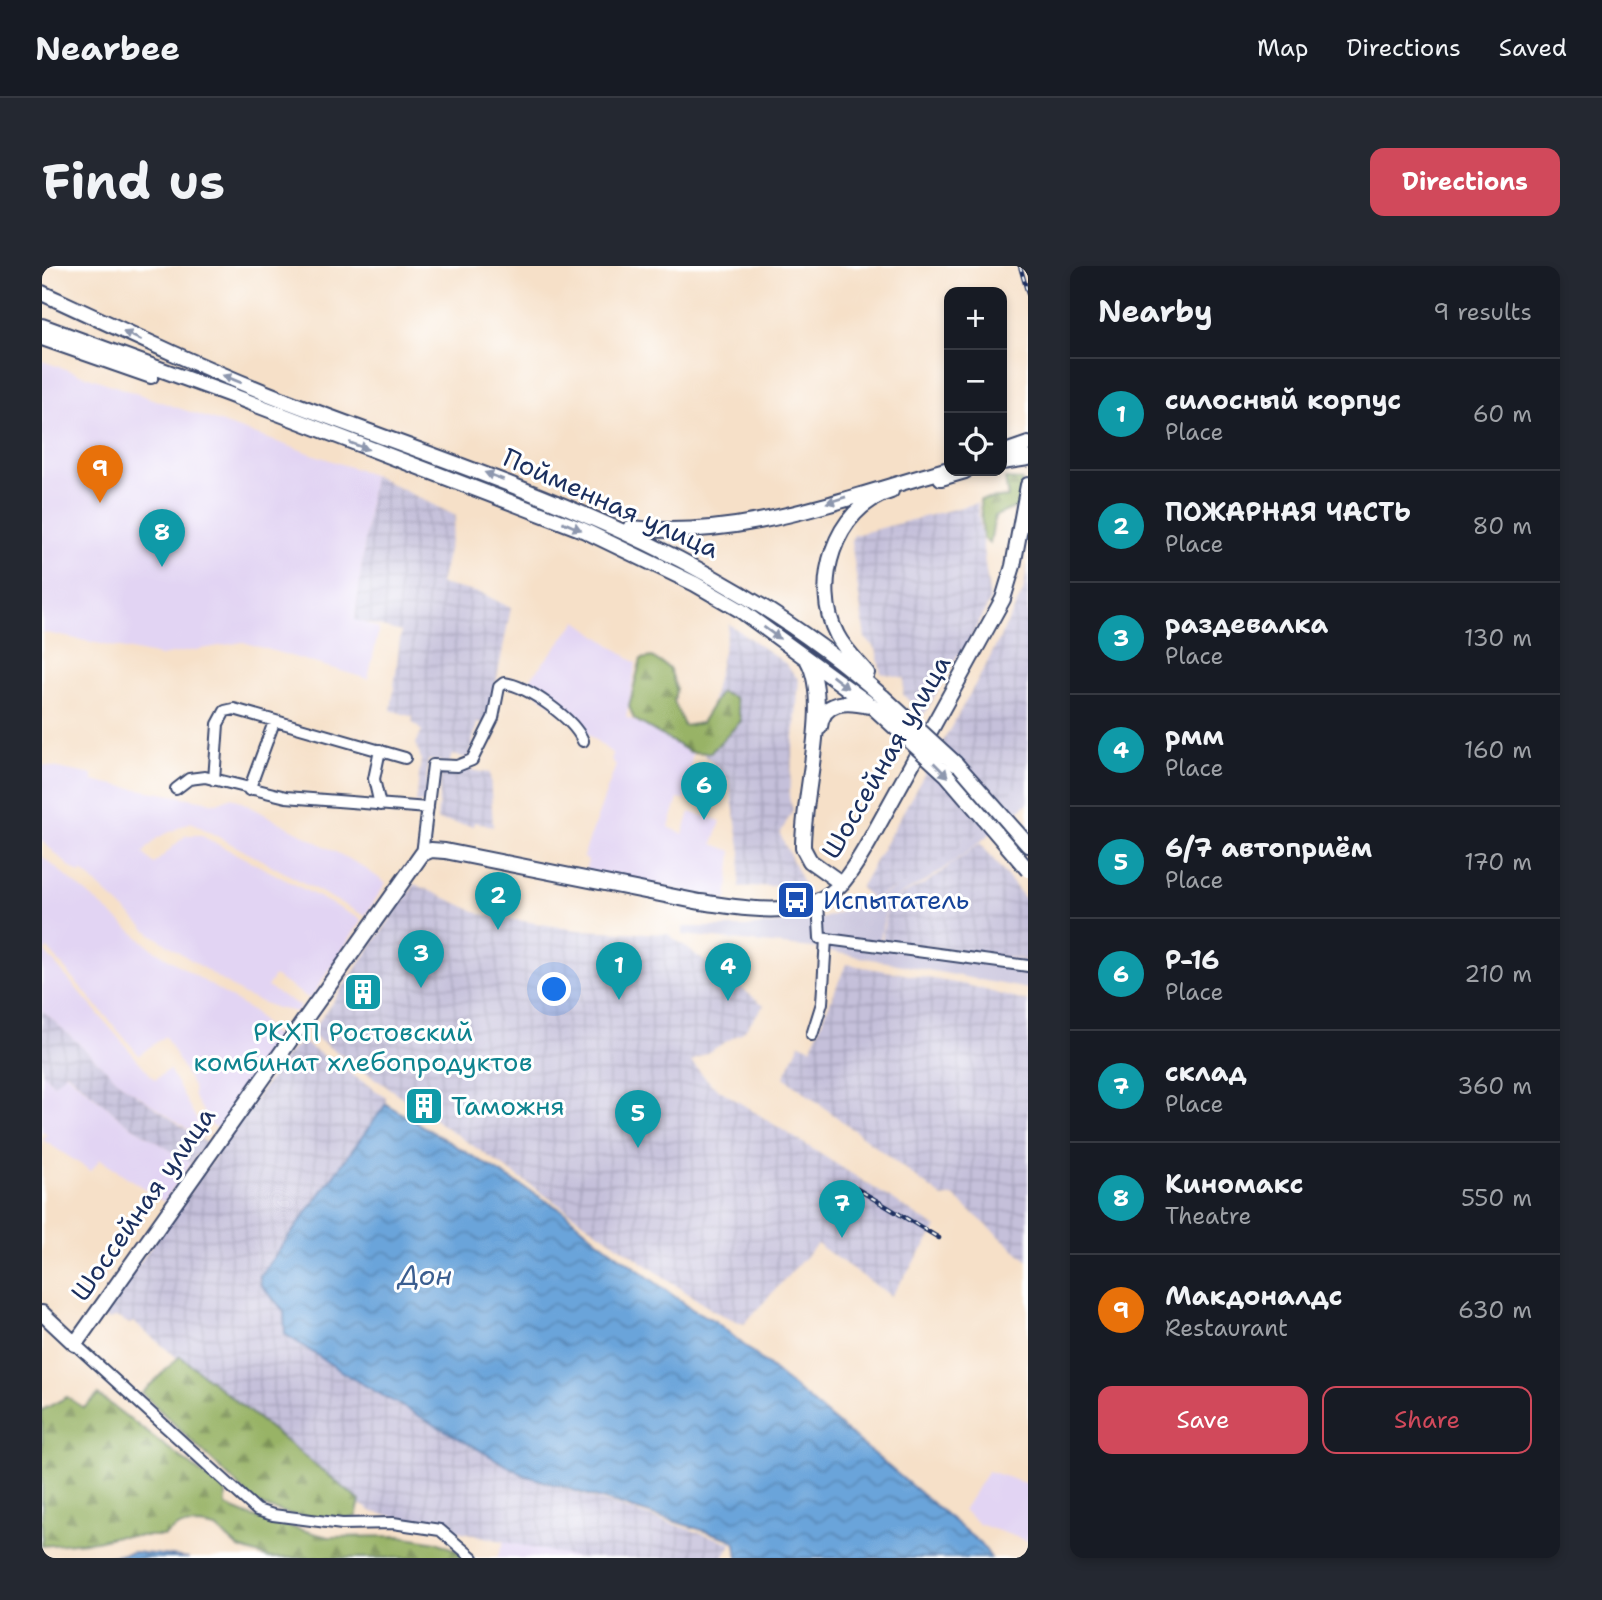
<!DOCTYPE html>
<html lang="en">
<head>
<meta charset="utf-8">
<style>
  :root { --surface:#171b24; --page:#242831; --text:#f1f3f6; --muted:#9ea1a6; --line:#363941; --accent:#d1495b }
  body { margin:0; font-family:"Shantell Sans",sans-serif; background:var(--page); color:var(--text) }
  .controls { position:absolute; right:21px; top:21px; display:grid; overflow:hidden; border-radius:14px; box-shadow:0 4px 10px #0003 }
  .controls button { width:63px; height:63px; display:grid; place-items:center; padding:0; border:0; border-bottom:2px solid var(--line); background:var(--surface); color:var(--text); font:35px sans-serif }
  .you { position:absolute; left:513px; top:724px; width:24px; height:24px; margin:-18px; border:5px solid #fff; border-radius:50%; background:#1a73e8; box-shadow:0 0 0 10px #1a73e833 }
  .badge { display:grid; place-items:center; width:46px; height:46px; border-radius:50%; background:var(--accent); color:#fff; font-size:23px; font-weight:700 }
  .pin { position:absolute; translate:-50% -58px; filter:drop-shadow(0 2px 4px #0008) }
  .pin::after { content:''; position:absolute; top:37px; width:24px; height:21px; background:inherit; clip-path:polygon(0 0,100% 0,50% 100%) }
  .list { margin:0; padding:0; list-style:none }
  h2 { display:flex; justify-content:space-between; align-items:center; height:91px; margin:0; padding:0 28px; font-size:30px }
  h2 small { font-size:23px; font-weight:400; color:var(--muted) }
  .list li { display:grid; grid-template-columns:46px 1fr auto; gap:21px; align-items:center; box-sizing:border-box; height:112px; padding:0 28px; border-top:2px solid var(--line) }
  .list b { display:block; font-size:26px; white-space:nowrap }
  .list p { margin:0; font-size:23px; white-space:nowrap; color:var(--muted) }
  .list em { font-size:23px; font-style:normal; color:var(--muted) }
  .actions { display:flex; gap:14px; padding:21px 28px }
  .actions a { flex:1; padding:16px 0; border:2px solid var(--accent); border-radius:14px; text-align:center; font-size:24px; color:var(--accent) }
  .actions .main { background:var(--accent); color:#fff }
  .icon { flex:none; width:38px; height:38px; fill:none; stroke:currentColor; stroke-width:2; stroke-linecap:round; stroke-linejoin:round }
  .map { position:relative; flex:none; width:986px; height:1292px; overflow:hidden; border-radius:14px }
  header { display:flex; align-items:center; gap:42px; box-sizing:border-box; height:98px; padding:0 35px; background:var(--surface); border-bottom:2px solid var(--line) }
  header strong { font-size:33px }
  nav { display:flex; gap:38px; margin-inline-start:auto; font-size:24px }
  .intro { display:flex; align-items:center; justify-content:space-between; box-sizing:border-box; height:168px; padding:0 42px }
  h1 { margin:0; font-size:49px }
  .button { padding:18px 32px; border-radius:14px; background:var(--accent); color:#fff; font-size:24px; font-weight:700 }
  main { display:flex; gap:42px; padding:0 42px }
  aside { flex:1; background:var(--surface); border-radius:14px; box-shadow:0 4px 10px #0003 }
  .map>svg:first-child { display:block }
  .built { fill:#e2d4f3 }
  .industrial { fill:url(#industrial-grid) }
  .railway { fill:#c5c0da }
  .forest { fill:url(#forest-firs); stroke:#5a7162; stroke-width:2 }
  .water { fill:url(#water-waves); stroke:#436a9c; stroke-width:2 }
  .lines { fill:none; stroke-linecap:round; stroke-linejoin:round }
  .minor-casing { stroke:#3c4a6e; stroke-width:14 }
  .major-casing { stroke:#3c4a6e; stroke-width:18 }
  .minor { stroke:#fff; stroke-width:10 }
  .major { stroke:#fff; stroke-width:14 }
  .rail-casing { stroke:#1b2f5e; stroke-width:4.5 }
  .rail { stroke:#fff; stroke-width:2; stroke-dasharray:5; stroke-linecap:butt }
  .major-bridge-casing { stroke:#3c4a6e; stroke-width:18; stroke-linecap:butt }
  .major-bridge { stroke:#fff; stroke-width:14 }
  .oneway { fill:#8d97ae }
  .labels { text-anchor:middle; stroke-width:6; stroke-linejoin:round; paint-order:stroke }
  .street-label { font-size:26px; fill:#1b2f5e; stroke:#fff }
  .transit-label { font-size:26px; fill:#164399; stroke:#fff; text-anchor:start }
  .culture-label { font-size:26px; fill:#0d838f; stroke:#fff }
  .water-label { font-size:28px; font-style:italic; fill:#3b5e90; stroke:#fff }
</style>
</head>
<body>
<header>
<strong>Nearbee</strong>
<nav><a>Map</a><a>Directions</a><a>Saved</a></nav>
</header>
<div class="intro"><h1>Find us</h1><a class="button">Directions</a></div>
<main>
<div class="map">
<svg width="986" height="1292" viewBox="0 0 986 1292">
  <defs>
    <pattern id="industrial-grid" width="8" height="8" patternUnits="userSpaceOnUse" patternTransform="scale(1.75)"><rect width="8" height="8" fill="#c5c0da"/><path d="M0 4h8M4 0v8" fill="none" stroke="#a9a5be"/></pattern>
    <pattern id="forest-firs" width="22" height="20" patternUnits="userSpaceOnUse" patternTransform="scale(1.75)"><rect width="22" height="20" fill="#98b366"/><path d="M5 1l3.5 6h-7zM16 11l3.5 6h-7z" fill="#7b9257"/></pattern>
    <pattern id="water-waves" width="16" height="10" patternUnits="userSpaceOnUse" patternTransform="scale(1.75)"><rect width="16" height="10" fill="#6ba4da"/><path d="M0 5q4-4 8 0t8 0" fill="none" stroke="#5786b4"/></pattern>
  </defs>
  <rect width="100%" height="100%" fill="#fff"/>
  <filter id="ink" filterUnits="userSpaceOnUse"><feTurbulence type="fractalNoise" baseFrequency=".0143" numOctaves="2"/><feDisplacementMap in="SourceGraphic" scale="14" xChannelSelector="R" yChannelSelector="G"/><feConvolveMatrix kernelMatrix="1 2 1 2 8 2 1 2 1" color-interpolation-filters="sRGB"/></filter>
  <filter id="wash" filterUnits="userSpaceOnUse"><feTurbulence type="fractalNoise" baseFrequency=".00686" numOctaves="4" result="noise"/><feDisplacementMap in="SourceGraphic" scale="28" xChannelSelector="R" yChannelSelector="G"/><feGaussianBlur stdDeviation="1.57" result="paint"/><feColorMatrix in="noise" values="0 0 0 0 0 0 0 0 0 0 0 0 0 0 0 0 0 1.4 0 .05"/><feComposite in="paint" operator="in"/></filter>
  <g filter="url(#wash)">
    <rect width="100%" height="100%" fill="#f6e0c8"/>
    <path class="built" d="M0,95l331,114 -18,144 24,10 -11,50 -125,-37 -83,14 -118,-24z
      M535,355l59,42 -10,54 67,32 -7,51 -8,-1 -9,28 14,7 7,-22 31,9 -8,23 19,7 -5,49 -142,-29 3,-10 -5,-4 33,-92 -5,-5 2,-6 -87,-70z
      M0,499l51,10v6l124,22 15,-6 128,68 26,18 -21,33 -174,-94 -34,16 -14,15 11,11 32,-29h14l162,85 -52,79 -36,-23 -7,11 33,19 -3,6 -21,-4 -32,-13 -94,-62 -68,-62 -2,3 -10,-7 -28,-26z
      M0,590l111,93 100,63 24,26 -11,16 1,7 -49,67 -6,-2 -18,-29 -1,-10 -28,-51 -26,19 -91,-106 -3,3 110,128 14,-11 36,66 -4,3 -78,-53 -81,-75z
      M0,806l12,12 11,-12 60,50 66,41 -27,39 -64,-43 -9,12 -48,-31 4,-6 -5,-3z
      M946,1205l40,13v57l-49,-17 -16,-14z
      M462,1274l36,8 38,10h-81z"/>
    <path class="industrial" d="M331,209l83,41 -16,68 43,10 28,14 -23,115h-11l-8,35 -17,-3 -3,8 -21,-3 -3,43h-9l5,-44 -5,-16 6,-12 -10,-9 1,-5 -22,-7 10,-78 -46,-12z
      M935,237l13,98 -28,54 -3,-2 -35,62 -21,-20 1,-17 -23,-5 -5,-24 -11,-11 -14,-97 3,-6z
      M986,297v211l-37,40 4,5 -15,13 -64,47 -44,20 -12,-11 125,-221 38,-75z
      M687,358l56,39 14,17 -10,117 4,13 -13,24 24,51 -65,2 2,-35 -12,-71 -28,-30z
      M421,503l27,4 3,53 -19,-4 -1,4 -36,-6 4,-46 19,1z
      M938,577l48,59v58l-146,-20 5,-38 39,-19z
      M373,618l66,30 96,16 91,4 96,71 -21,27 -52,30 21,23 225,143 -46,68 -74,-52 -73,80 -29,-12 -405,-278z
      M804,698l121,21 61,17v259l-75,-65 -10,2 -159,-121 16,-34 11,5z
      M0,744l81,75 83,58 -15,20 -66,-41 -59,-50 -12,12 -12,-12z
      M259,775l85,56v7l-126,172 24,35 1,23 65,43 174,99 208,67 -9,15h-145l-205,-46 -20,-12 -220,-178 -3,2 -14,-7 -7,3 -7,-4 183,-259z"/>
    <path class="railway" d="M986,507v30l-58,47 -44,31 -39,21 -7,38 148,21v28l-215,-41 -130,-13v-8h63l78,-9 61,-24 35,-19 57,-41 18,-16 -4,-4z"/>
    <path class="forest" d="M963,213l17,1 -3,26 -24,10 -5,27 -7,-5 -3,-38 28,-3z
      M610,391l17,11 3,7 4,14 -2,12 10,25 17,-3 19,-31 15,6 6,23 -31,32 -20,-1 -56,-33 -5,-13 12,-47z
      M138,1090l180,145 -4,16c-23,7 -82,-3 -102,-16l-112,-108z
      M56,1129l128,97v14l24,10 78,21 72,-1 37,6 36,16h-204l-30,-10 -23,-20 -16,-3 -21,1 -16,10h-46l-21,5 -54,5v-136l25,-13 17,11z"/>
    <path class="water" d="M344,838l177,107 33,28 97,71 22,11 267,224 9,13h-253l-2,-15 -8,-5 -204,-63 -174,-98 -65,-43 -1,-23 -23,-26 -1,-9z
      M92,1286l55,6h-86z"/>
  </g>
  <g filter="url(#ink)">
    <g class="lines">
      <defs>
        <path id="minor" d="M172,514l4,-56 7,-13 9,-2 171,49
          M134,523l13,-10 16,-2 81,20 142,11
          M207,524l25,-68
          M338,539l-6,-26 6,-29
          M380,588l11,-89 24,1 15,-6 21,-42 6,-31 5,-4c24,3 70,36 79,58
          M776,636l2,36 208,28
          M770,769l10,-32 4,-64
          M33,1078l182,166 16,5 69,9 51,-1 47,7 33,28"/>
        <path id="major" d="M0,27c82,38 163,76 247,109 213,81 420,140 594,295
          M0,60l186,68 355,136 112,54 45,26 133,97
          M0,72l109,38
          M960,187l26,-9
          M960,196l26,-4
          M899,212l24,-7
          M588,262c111,12 214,-30 319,-59
          M766,395c23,42 -6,136 -5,187l7,13 31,22
          M825,407c-10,-12 -23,-24 -30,-38 -26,-49 -3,-128 54,-144
          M778,461c3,-27 27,-26 49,-21
          M914,498l72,81
          M0,1047l33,31 347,-490 9,-4 14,1 255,51c46,6 107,20 142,-19 10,-12 19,-27 27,-41l134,-243 10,-33 15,-81"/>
      </defs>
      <use href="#minor" class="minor-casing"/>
      <use href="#major" class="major-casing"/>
      <use href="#minor" class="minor"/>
      <use href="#major" class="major"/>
      <defs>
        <path id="rail" d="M978,0l8,28
          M812,921l85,51"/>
      </defs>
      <use href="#rail" class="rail-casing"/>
      <use href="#rail" class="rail"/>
      <defs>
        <path id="major-bridge" d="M841,431l73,67
          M831,441l73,67 82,96"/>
      </defs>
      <use href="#major-bridge" class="major-bridge-casing"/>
      <use href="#major-bridge" class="major-bridge"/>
    </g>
    <defs><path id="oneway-solid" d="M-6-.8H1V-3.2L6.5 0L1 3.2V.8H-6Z" transform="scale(1.75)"/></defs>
    <g class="oneway">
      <use href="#oneway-solid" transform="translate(90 70) rotate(-155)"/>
      <use href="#oneway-solid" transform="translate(190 113) rotate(-158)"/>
      <use href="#oneway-solid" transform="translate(317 180) rotate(20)"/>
      <use href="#oneway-solid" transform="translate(452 210) rotate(-159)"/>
      <use href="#oneway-solid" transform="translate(794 234) rotate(163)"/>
      <use href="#oneway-solid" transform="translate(530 260) rotate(23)"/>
      <use href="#oneway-solid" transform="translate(730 367) rotate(36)"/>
      <use href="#oneway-solid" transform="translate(798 416) rotate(38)"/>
      <use href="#oneway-solid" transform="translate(899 504) rotate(45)"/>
    </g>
  </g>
  <defs>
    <symbol id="bus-square" viewBox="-11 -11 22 22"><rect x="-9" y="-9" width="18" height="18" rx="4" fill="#1a4fb4" stroke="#fff"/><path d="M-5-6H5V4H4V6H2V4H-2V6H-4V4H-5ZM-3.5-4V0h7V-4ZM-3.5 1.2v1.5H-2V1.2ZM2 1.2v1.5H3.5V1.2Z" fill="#fff"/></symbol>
    <symbol id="building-square" viewBox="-11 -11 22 22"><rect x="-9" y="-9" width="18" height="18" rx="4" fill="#0f9aa8" stroke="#fff"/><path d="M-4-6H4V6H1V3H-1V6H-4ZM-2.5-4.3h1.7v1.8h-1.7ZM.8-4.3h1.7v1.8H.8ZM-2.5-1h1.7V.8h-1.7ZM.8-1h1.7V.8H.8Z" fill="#fff"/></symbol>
  </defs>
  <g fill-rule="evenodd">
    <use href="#bus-square" x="732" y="612" width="44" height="44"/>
    <use href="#building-square" x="299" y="704" width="44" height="44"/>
    <use href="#building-square" x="360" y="818" width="44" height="44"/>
  </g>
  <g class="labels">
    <g class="street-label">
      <text transform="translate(569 237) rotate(24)" y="9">Пойменная улица</text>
      <text transform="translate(844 491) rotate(-60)" y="9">Шоссейная улица</text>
      <text transform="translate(101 938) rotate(-55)" y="9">Шоссейная улица</text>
    </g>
    <g class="transit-label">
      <text x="781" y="643">Испытатель</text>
    </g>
    <g class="culture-label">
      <text x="321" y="775">РКХП Ростовский<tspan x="321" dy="30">комбинат хлебопродуктов</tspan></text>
      <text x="409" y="849" text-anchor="start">Таможня</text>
    </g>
    <g class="water-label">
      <text x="383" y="1019">Дон</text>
    </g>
  </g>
</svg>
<div class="controls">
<button>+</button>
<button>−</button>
<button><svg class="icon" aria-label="locate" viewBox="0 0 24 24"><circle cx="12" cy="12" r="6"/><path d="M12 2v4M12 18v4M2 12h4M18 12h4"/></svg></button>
</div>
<div class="you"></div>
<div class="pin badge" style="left:577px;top:734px;background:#0f9aa8">1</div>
<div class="pin badge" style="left:456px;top:664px;background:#0f9aa8">2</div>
<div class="pin badge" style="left:379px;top:722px;background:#0f9aa8">3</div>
<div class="pin badge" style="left:686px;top:735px;background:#0f9aa8">4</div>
<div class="pin badge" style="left:596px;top:882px;background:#0f9aa8">5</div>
<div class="pin badge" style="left:662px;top:554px;background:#0f9aa8">6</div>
<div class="pin badge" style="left:800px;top:972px;background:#0f9aa8">7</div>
<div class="pin badge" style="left:120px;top:301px;background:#0f9aa8">8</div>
<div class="pin badge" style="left:58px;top:237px;background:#e8710a">9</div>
</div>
<aside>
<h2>Nearby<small>9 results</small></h2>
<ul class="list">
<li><span class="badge" style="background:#0f9aa8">1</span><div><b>силосный корпус</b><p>Place</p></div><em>60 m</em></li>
<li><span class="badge" style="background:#0f9aa8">2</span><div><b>ПОЖАРНАЯ ЧАСТЬ</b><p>Place</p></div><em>80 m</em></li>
<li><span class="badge" style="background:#0f9aa8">3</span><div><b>раздевалка</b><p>Place</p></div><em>130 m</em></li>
<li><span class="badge" style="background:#0f9aa8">4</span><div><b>рмм</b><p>Place</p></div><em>160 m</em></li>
<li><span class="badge" style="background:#0f9aa8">5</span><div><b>6/7 автоприём</b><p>Place</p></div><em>170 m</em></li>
<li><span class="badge" style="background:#0f9aa8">6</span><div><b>Р-16</b><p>Place</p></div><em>210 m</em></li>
<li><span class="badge" style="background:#0f9aa8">7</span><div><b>склад</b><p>Place</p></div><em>360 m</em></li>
<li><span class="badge" style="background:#0f9aa8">8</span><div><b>Киномакс</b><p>Theatre</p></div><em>550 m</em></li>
<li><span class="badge" style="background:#e8710a">9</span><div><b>Макдоналдс</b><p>Restaurant</p></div><em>630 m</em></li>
</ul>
<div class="actions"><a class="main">Save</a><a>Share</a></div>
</aside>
</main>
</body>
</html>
